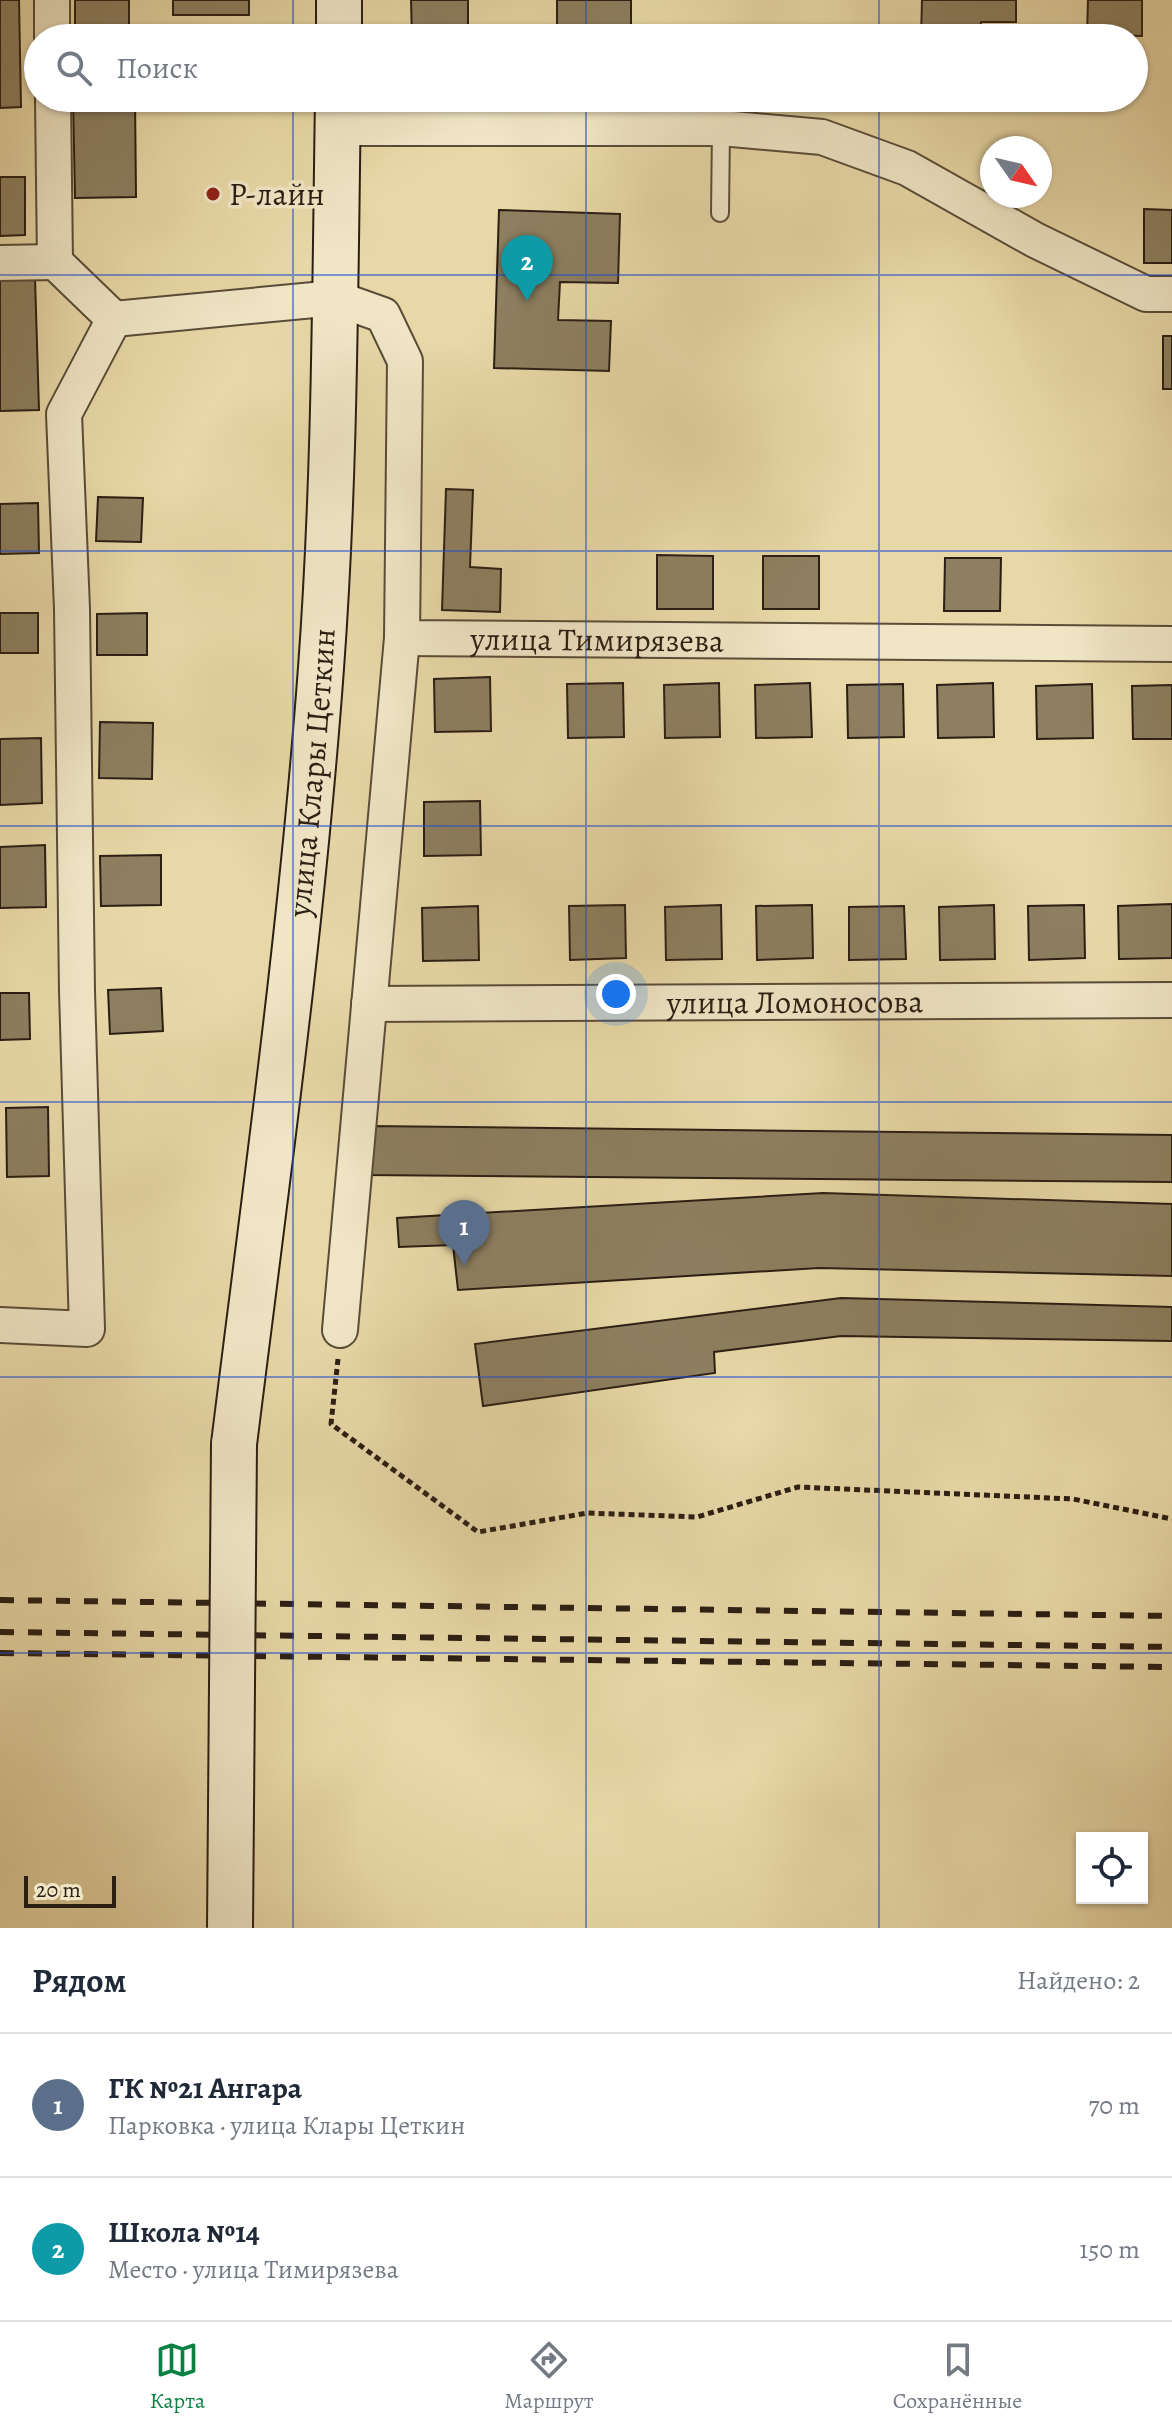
<!DOCTYPE html>
<html lang="ru">
<head>
<meta charset="utf-8">
<style>
  :root { --surface:#fff; --page:#f6f6f7; --text:#1f2937; --muted:#747a83; --line:#e0e1e3; --accent:#0b8043 }
  body { margin:0; font-family:Alegreya,serif; background:var(--page); color:var(--text) }
  .controls { position:absolute; right:24px; bottom:24px; display:grid; overflow:hidden; border-radius:0px; box-shadow:0 2px 6px #0004 }
  .controls button { width:72px; height:72px; display:grid; place-items:center; padding:0; border:0; border-bottom:2px solid var(--line); background:var(--surface); color:var(--text); font:40px sans-serif }
  .compass { position:absolute; left:980px; top:136px; width:72px; height:72px; border-radius:50%; background:var(--surface); box-shadow:0 2px 6px #0004; rotate:124deg }
  .scale { position:absolute; left:24px; bottom:20px; width:92px; box-sizing:border-box; padding-left:8px; border:4px solid #2b1e13; border-top:0; font-size:22px; line-height:28px; white-space:nowrap; color:#2b1e13; -webkit-text-stroke:6px #f0e6c6; paint-order:stroke }
  .you { position:absolute; left:616px; top:994px; width:28px; height:28px; margin:-20px; border:6px solid #fff; border-radius:50%; background:#1a73e8; box-shadow:0 0 0 12px #1a73e833 }
  .badge { display:grid; place-items:center; width:52px; height:52px; border-radius:50%; background:var(--accent); color:#fff; font-size:26px; font-weight:700 }
  .pin { position:absolute; translate:-50% -66px; filter:drop-shadow(0 2px 4px #0008) }
  .pin::after { content:''; position:absolute; top:42px; width:28px; height:24px; background:inherit; clip-path:polygon(0 0,100% 0,50% 100%) }
  .list { margin:0; padding:0; list-style:none }
  h2 { display:flex; justify-content:space-between; align-items:center; height:104px; margin:0; padding:0 32px; font-size:34px }
  h2 small { font-size:26px; font-weight:400; color:var(--muted) }
  .list li { display:grid; grid-template-columns:52px 1fr auto; gap:24px; align-items:center; box-sizing:border-box; height:144px; padding:0 32px; border-top:2px solid var(--line) }
  .list b { display:block; font-size:30px; white-space:nowrap }
  .list p { margin:0; font-size:26px; white-space:nowrap; color:var(--muted) }
  .list em { font-size:26px; font-style:normal; color:var(--muted) }
  .icon { flex:none; width:44px; height:44px; fill:none; stroke:currentColor; stroke-width:2; stroke-linecap:round; stroke-linejoin:round }
  .map { position:relative; flex:none; width:1172px; height:1928px; overflow:hidden }
  .search { position:absolute; background:var(--surface); box-shadow:0 2px 6px #0004; left:24px; right:24px; top:24px; height:88px; display:flex; align-items:center; gap:20px; box-sizing:border-box; padding:0 28px; border-radius:44px; color:var(--muted); font-size:30px }
  .sheet { height:392px; background:var(--surface) }
  nav { display:flex; justify-content:space-around; align-items:center; box-sizing:border-box; height:112px; border-top:2px solid var(--line); background:var(--surface); font-size:22px; color:var(--muted) }
  nav a { display:grid; justify-items:center; gap:4px }
  nav .on { color:var(--accent) }
  .map>svg:first-child { display:block }
  .building { fill:#8d7f60; stroke:#2b1e13; stroke-width:2 }
  .lines { fill:none; stroke-linecap:round; stroke-linejoin:round }
  .lane-casing { stroke:#5a4c38; stroke-width:20 }
  .street-casing { stroke:#5a4c38; stroke-width:38 }
  .secondary-casing { stroke:#2b1e13; stroke-width:48 }
  .path { stroke:#2b1e13; stroke-width:5; stroke-dasharray:6 4; stroke-linecap:butt }
  .lane { stroke:#f0e6c6; stroke-width:16 }
  .street { stroke:#f0e6c6; stroke-width:34 }
  .secondary { stroke:#f0e6c6; stroke-width:44 }
  .rail { stroke:#2b1e13; stroke-width:6; stroke-dasharray:14 14; stroke-linecap:butt }
  .secondary-bridge-casing { stroke:#2b1e13; stroke-width:48; stroke-linecap:butt }
  .secondary-bridge { stroke:#f0e6c6; stroke-width:44 }
  .grid { fill:none; stroke:#1d4ed8; stroke-width:2; stroke-opacity:0.55 }
  .poi-dot { fill:#8f2418; stroke:#f0e6c6; stroke-width:3 }
  .labels { text-anchor:middle; stroke-width:7; stroke-linejoin:round; paint-order:stroke }
  .poi-label { font-size:32px; fill:#2b1e13; stroke:#f0e6c6; text-anchor:start }
  .street-label { font-size:32px; fill:#2b1e13; stroke:#f0e6c6 }
</style>
</head>
<body>
<div class="map">
<svg width="1172" height="1928" viewBox="0 0 1172 1928">
  <rect width="100%" height="100%" fill="#e8d8a7"/>
  <filter id="stains"><feTurbulence type="fractalNoise" baseFrequency=".0025" numOctaves="4"/><feColorMatrix values="0 0 0 0 .2 0 0 0 0 .09 0 0 0 0 .02 0 0 0 .5 -.17"/></filter>
  <radialGradient id="worn" r=".72"><stop offset=".6" stop-color="#630" stop-opacity="0"/><stop offset="1" stop-color="#630" stop-opacity=".3"/></radialGradient>
  <path class="building" d="M0,0h19l2,107 -21,1z
    M75,0h54v25h-54z
    M173,0h76v15h-76z
    M411,0h57v38h-56z
    M557,0h74v38h-74z
    M922,0h94v22h-35l-1,16h-59z
    M1088,0h54v36l-55,-1z
    M73,98h62l1,99 -61,1z
    M921,98h59v3h-59z
    M0,177h25v58l-25,1z
    M1144,209l28,1v53h-28z
    M499,210l121,4 -2,69 -58,-1 -2,38 53,1 -2,50 -115,-3z
    M35,278l4,132 -39,1v-132z
    M1163,336h9v53h-9z
    M446,489l27,1 -3,77 31,2 -1,43 -58,-2z
    M98,497l45,1 -2,44 -45,-1z
    M38,503l1,50 -39,1v-50z
    M657,555l56,1v53h-56z
    M763,556h56v53h-56z
    M945,558h56l-1,53h-56z
    M0,613h38v40h-38z
    M147,613v42h-50v-41z
    M490,677l1,54 -56,1 -1,-53z
    M623,683l1,54 -56,1 -1,-54z
    M719,683l1,54 -55,1 -1,-53z
    M810,683l2,54 -56,1 -1,-53z
    M993,683l1,54 -56,1 -1,-53z
    M903,684l1,53 -56,1 -1,-53z
    M1092,684l1,54 -56,1 -1,-53z
    M1172,685v54h-39l-1,-53z
    M100,722l53,1 -1,56 -53,-1z
    M41,738l1,65 -42,2v-66z
    M480,801l1,54 -57,1v-54z
    M45,845l1,62 -46,1v-61z
    M161,855v50l-60,1 -1,-50z
    M1172,904v54l-53,1 -1,-53z
    M625,905l1,53 -56,2 -1,-54z
    M721,905l1,54 -56,1 -1,-53z
    M812,905l1,53 -56,2 -1,-54z
    M994,905l1,54 -55,1 -1,-53z
    M1084,905l1,53 -56,2 -1,-54z
    M478,906l1,54 -56,1 -1,-53z
    M904,906l2,53 -57,1v-53z
    M161,988l2,43 -53,3 -2,-44z
    M0,993h29l1,46 -30,1z
    M48,1107l1,69 -42,1 -1,-69z
    M368,1126l804,9v47l-807,-7z
    M823,1193l349,11v72l-353,-8 -361,22 -5,-45 -54,2 -2,-29z
    M841,1298l331,9v34l-331,-5 -127,16 1,21 -232,33 -8,-62z"/>
  <g class="lines">
    <defs>
      <path id="lane" d="M720,213l1,-85"/>
      <g id="street">
        <path d="M52,0v38"/>
        <path d="M337,128h384l101,9 85,31 128,72 111,54h26"/>
        <path d="M0,263l55,-1"/>
        <path id="s1" d="M114,319l221,-21 48,17 22,46 -3,277 770,6"/>
        <path id="s2" d="M369,1004l803,-4"/>
        <path d="M0,1325l87,4 -10,-338 -5,-382 -8,-195 50,-95 -59,-57 -2,-164"/>
        <path d="M340,1330l62,-692"/>
      </g>
      <g id="secondary">
        <path d="M339,38v-38"/>
        <path id="s3" d="M234,1444c32,-259 68,-516 87,-776 14,-189 14,-380 17,-570"/>
      </g>
    </defs>
    <use href="#lane" class="lane-casing"/>
    <use href="#street" class="street-casing"/>
    <use href="#secondary" class="secondary-casing"/>
    <path class="path" d="M338,1359l-7,65 147,108 109,-19 110,4 101,-30 275,12 99,20"/>
    <use href="#lane" class="lane"/>
    <use href="#street" class="street"/>
    <use href="#secondary" class="secondary"/>
    <path class="rail" d="M0,1600l1172,16
      M0,1632l1172,15
      M0,1653l1172,14"/>
    <defs>
      <path id="secondary-bridge" d="M230,1928l4,-484"/>
    </defs>
    <use href="#secondary-bridge" class="secondary-bridge-casing"/>
    <use href="#secondary-bridge" class="secondary-bridge"/>
  </g>
  <path class="grid" d="M293,0v38M586,0v38M879,0v38M293,98v1830M586,98v1830M879,98v1830M0,275h1172M0,551h1172M0,826h1172M0,1102h1172M0,1377h1172M0,1653h1172"/>
  <circle class="poi-dot" cx="213" cy="194" r="8"/>
  <g class="labels">
    <g class="poi-label">
      <text x="229" y="205">Р-лайн</text>
    </g>
    <g class="street-label">
      <text dy="11" stroke="none"><textPath href="#s1" startOffset="796">улица Тимирязева</textPath></text>
      <text dy="11" stroke="none"><textPath href="#s3" startOffset="676">улица Клары Цеткин</textPath></text>
      <text dy="11" stroke="none"><textPath href="#s2" startOffset="426">улица Ломоносова</textPath></text>
    </g>
  </g>
  <rect width="100%" height="100%" filter="url(#stains)"/>
  <rect width="100%" height="100%" fill="url(#worn)"/>
</svg>
<div class="controls">
<button><svg class="icon" aria-label="locate" viewBox="0 0 24 24"><circle cx="12" cy="12" r="6"/><path d="M12 2v4M12 18v4M2 12h4M18 12h4"/></svg></button>
</div>
<svg class="compass" viewBox="-18 -18 36 36"><path d="M0-13l5 13h-10z" fill="#e53935"/><path d="M0 13l5-13h-10z" fill="#747a83"/></svg>
<div class="scale">20 m</div>
<div class="you"></div>
<div class="pin badge" style="left:464px;top:1266px;background:#5c6f8a">1</div>
<div class="pin badge" style="left:527px;top:301px;background:#0f9aa8">2</div>
<div class="search"><svg class="icon" aria-label="search" viewBox="0 0 24 24"><circle cx="10" cy="10" r="6"/><path d="M15 15l6 6"/></svg>Поиск</div>
</div>
<section class="sheet">
<h2>Рядом<small>Найдено: 2</small></h2>
<ul class="list">
<li><span class="badge" style="background:#5c6f8a">1</span><div><b>ГК №21 Ангара</b><p>Парковка · улица Клары Цеткин</p></div><em>70 m</em></li>
<li><span class="badge" style="background:#0f9aa8">2</span><div><b>Школа №14</b><p>Место · улица Тимирязева</p></div><em>150 m</em></li>
</ul>
</section>
<nav>
<a class="on"><svg class="icon" aria-label="map" viewBox="0 0 24 24"><path d="M3 6l6-2 6 2 6-2v14l-6 2-6-2-6 2zM9 4v14M15 6v14"/></svg>Карта</a>
<a><svg class="icon" aria-label="directions" viewBox="0 0 24 24"><path d="M12 3l9 9-9 9-9-9zM9 14v-3h6M13 9l2 2-2 2"/></svg>Маршрут</a>
<a><svg class="icon" aria-label="saved" viewBox="0 0 24 24"><path d="M7 4h10v16l-5-4-5 4z"/></svg>Сохранённые</a>
</nav>
</body>
</html>
